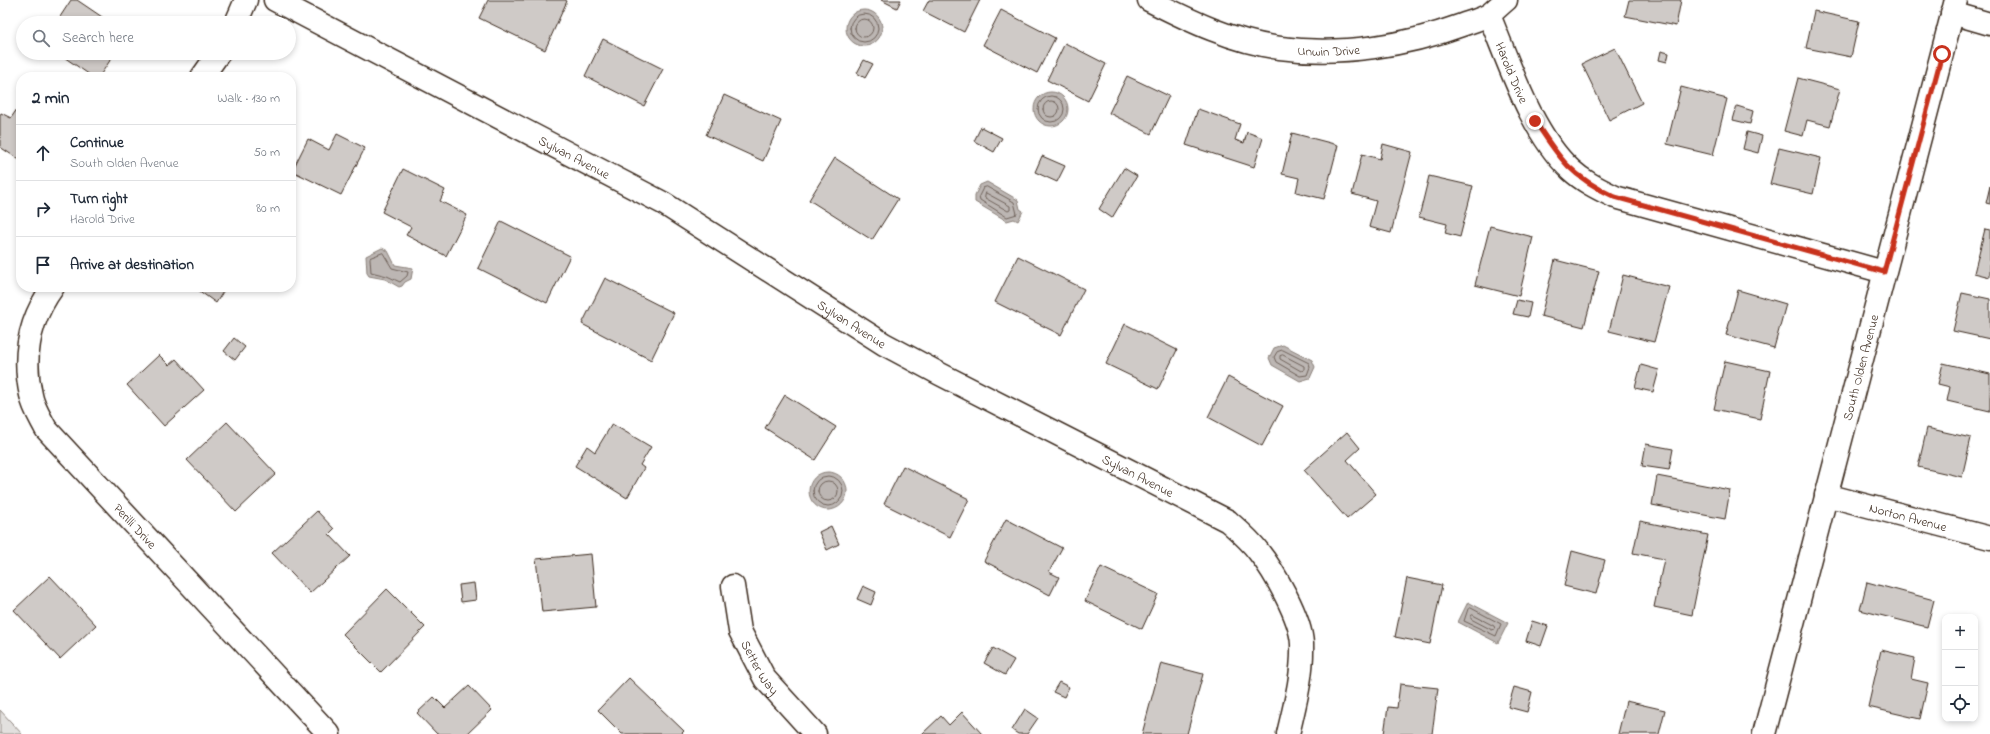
<!DOCTYPE html>
<html lang="en">
<head>
<meta charset="utf-8">
<style>
  :root { --surface:#fff; --page:#f2f2f3; --text:#1f2937; --muted:#747a83; --line:#e0e1e3 }
  body { margin:0; font-family:"Indie Flower",sans-serif; background:var(--page); color:var(--text) }
  .controls { position:absolute; right:12px; bottom:12px; display:grid; overflow:hidden; border-radius:8px; box-shadow:0 2px 6px #0003 }
  .controls button { width:36px; height:36px; display:grid; place-items:center; padding:0; border:0; border-bottom:1px solid var(--line); background:var(--surface); color:var(--text); font:20px sans-serif }
  .stop { position:absolute; width:12px; height:12px; margin:-9px; border:3px solid #c8321e; border-radius:50%; background:#fff }
  .stop.end { background:#c8321e; border-color:#fff; box-shadow:0 1px 4px #0008 }
  .list { margin:0; padding:0; list-style:none }
  h2 { display:flex; justify-content:space-between; align-items:center; height:52px; margin:0; padding:0 16px; font-size:17px }
  h2 small { font-size:13px; font-weight:400; color:var(--muted) }
  .list li { display:grid; grid-template-columns:26px 1fr auto; gap:12px; align-items:center; box-sizing:border-box; height:56px; padding:0 16px; border-top:1px solid var(--line) }
  .list b { display:block; font-size:15px; white-space:nowrap }
  .list p { margin:0; font-size:13px; white-space:nowrap; color:var(--muted) }
  .list em { font-size:13px; font-style:normal; color:var(--muted) }
  .icon { flex:none; width:22px; height:22px; fill:none; stroke:currentColor; stroke-width:2; stroke-linecap:round; stroke-linejoin:round }
  .map { position:relative; flex:none; width:1990px; height:734px; overflow:hidden }
  .search { position:absolute; background:var(--surface); box-shadow:0 2px 6px #0003; left:16px; top:16px; width:280px; height:44px; display:flex; align-items:center; gap:10px; box-sizing:border-box; padding:0 14px; border-radius:22px; color:var(--muted); font-size:15px }
  .panel { position:absolute; background:var(--surface); box-shadow:0 2px 6px #0003; left:16px; top:72px; width:280px; height:220px; border-radius:16px }
  .map>svg:first-child { display:block }
  .green { fill:#e2e0de; stroke:#8e857e }
  .water { fill:#bcb6b3; stroke:#887e77 }
  .lines { fill:none; stroke-linecap:round; stroke-linejoin:round }
  .shore { stroke:#6f625a; stroke-width:1 }
  .building { fill:#cfcac7; stroke:#3b2a1e }
  .minor-casing { stroke:#3b2a1e; stroke-width:25 }
  .major-casing { stroke:#3b2a1e; stroke-width:25 }
  .minor { stroke:#fff; stroke-width:22 }
  .major { stroke:#fff; stroke-width:22 }
  .route { stroke:#c8321e; stroke-width:5 }
  .labels { text-anchor:middle; stroke-width:3.5; stroke-linejoin:round; paint-order:stroke }
  .street-label { font-size:13px; fill:#3b2a1e; stroke:#fff }
</style>
</head>
<body>
<div class="map">
<svg width="1990" height="734" viewBox="0 0 1990 734">
  <rect width="100%" height="100%" fill="#fff"/>
  <filter id="ink" filterUnits="userSpaceOnUse"><feTurbulence type="fractalNoise" baseFrequency=".025" numOctaves="2"/><feDisplacementMap in="SourceGraphic" scale="8" xChannelSelector="R" yChannelSelector="G"/><feConvolveMatrix kernelMatrix="1 2 1 2 8 2 1 2 1" color-interpolation-filters="sRGB"/></filter>
  <g filter="url(#ink)">
    <path class="green" d="M0,710l22,24h-22z"/>
    <path class="water" d="M846 28a18 18 0 1 1 36 0a18 18 0 1 1-36 0Z
      M1034 109a17 17 0 1 1 34 0a17 17 0 1 1-34 0Z
      M987,182l31,18 2,9 3,2 -5,10 -4,-2 -7,2 -32,-19v-7l5,-10z
      M382,248l6,3 7,14 18,3 -2,11 -6,3 -3,4 -3,1 -14,-8 -16,-3 -2,-3 -1,-17z
      M1283,345l29,15 3,7 -5,11 -10,3 -28,-16 -3,-7 5,-10z
      M809 491a19 19 0 1 1 38 0a19 19 0 1 1-38 0Z
      M1468,602l40,21 -10,20 -40,-21z"/>
    <g class="lines">
      <path class="shore" d="M850 28a14 14 0 1 1 28 0a14 14 0 1 1-28 0Z
        M855 28a9 9 0 1 1 18 0a9 9 0 1 1-18 0Z
        M1038 109a13 13 0 1 1 26 0a13 13 0 1 1-26 0Z
        M1043 109a8 8 0 1 1 16 0a8 8 0 1 1-16 0Z
        M987,187l27,15 3,12 -10,3 -27,-17 -1,-4 4,-8z
        M986,193l24,13v4l-2,1 -23,-13z
        M383,253l9,15 16,4 -1,4 -7,6 -13,-6 -16,-4 -1,-14z
        M1283,350l26,13 1,4 -3,8 -7,1 -24,-14 -2,-5 3,-5z
        M1283,355l21,11v4l-3,1 -21,-12v-3z
        M813 491a15 15 0 1 1 30 0a15 15 0 1 1-30 0Z
        M818 491a10 10 0 1 1 20 0a10 10 0 1 1-20 0Z
        M1471,608l30,16 -5,12 -32,-15 4,-12z
        M1473,615l21,11 1,3 -3,1 -21,-11v-3z"/>
    </g>
    <path class="building" d="M71,0h6l34,23h-55z
      M488,0h77l2,1 -22,49 -66,-32z
      M881,0h20l-4,8z
      M929,0h51l-16,32 -41,-21z
      M1629,0h52l-5,26 -51,-10z
      M1001,10l54,28 -18,35 -54,-28z
      M1814,11l45,10 -8,36 -45,-9z
      M603,39l60,30 -19,37 -59,-30z
      M1065,43l41,21 -18,37 -41,-21z
      M1615,48l27,55 -33,17 -27,-56z
      M1661,51l8,2 -2,9 -8,-2z
      M58,53h57l-16,24h-6z
      M864,60l9,4 -8,14 -8,-5z
      M1127,76l42,20 -18,38 -42,-21z
      M1798,78l42,11 -10,37 -23,-6 -4,16 -19,-5z
      M1681,87l46,12 -14,56 -46,-11z
      M724,95l57,26 -18,40 -57,-26z
      M21,103v58l-21,-14v-32l1,-2 10,5z
      M1737,106l16,5 -3,13 -17,-4z
      M1198,109l42,15 -5,16 9,3 3,-11 16,6 -9,29 -68,-22z
      M981,127l21,11 -8,14 -20,-11z
      M1747,132l15,4 -4,17 -15,-4z
      M1292,133l46,12 -14,54 -28,-7 3,-14 -17,-4z
      M337,134l28,14 -24,47 -49,-24 16,-32 21,11z
      M1383,144l29,8 -21,81 -22,-6 7,-26 -24,-7 10,-40 18,5z
      M1779,148l42,10 -8,36 -43,-10z
      M1042,156l23,10 -8,16 -22,-10z
      M835,158l63,41 -26,41 -63,-40z
      M1124,168l13,8 -25,42 -13,-9z
      M403,169l42,21 -5,11 27,14 -21,41 -40,-21 5,-8 -29,-15z
      M1429,176l44,10 -13,51 -15,-4 2,-9 -28,-7z
      M1990,186v18l-4,-1z
      M501,221l69,35 -23,47 -69,-35z
      M1490,226l43,11 -14,59 -44,-11z
      M1985,229l5,1v47l-16,-4z
      M1018,256l66,33 -23,46 -66,-33z
      M1555,260l44,11 -15,56 -43,-11z
      M1623,275l46,12 -15,55 -45,-11z
      M605,278l69,35 -23,47 -69,-36z
      M194,287h32l-10,16z
      M1738,290l48,14 -12,44 -48,-13z
      M1962,293l28,6v40l-37,-8z
      M1517,300l14,3 -3,14 -15,-3z
      M1125,324l52,26 -19,39 -52,-25z
      M234,338l11,9 -10,13 -11,-9z
      M159,355l10,10 7,-6 28,31 -40,36 -37,-41z
      M1725,361l45,10 -10,48 -46,-10z
      M1943,363l47,11v37l-43,-10 3,-14 -12,-3z
      M1641,365l18,5 -6,22 -18,-4z
      M1228,377l55,29 -21,40 -54,-29z
      M785,395l51,32 -21,33 -50,-32z
      M227,422l49,52 -40,38 -49,-52z
      M612,424l39,23 -11,18 4,3 -17,30 -52,-32 12,-20 8,6z
      M1927,428l44,10 -9,39 -44,-10z
      M1347,432l13,16 -13,12 29,34 -29,25 -43,-49z
      M1646,444l27,5 -4,21 -27,-4z
      M903,466l66,33 -19,38 -66,-33z
      M1657,476l73,14 -5,29 -73,-14z
      M317,511l17,18 -5,5 21,22 -40,37 -38,-40z
      M1006,519l56,29 -13,24 10,5 -9,18 -66,-34z
      M1640,521l68,14 -16,80 -38,-8 10,-48 -31,-6z
      M831,526l8,18 -12,6 -8,-18z
      M1572,551l33,9 -9,34 -32,-8z
      M591,554l5,53 -54,5 -6,-53z
      M1101,567l57,27 -16,35 -57,-28z
      M50,576l46,49 -36,34 -46,-49z
      M1407,578l35,7 -12,59 -35,-7z
      M1867,582l67,18 -7,27 -67,-17z
      M474,583l2,17 -15,2 -2,-17z
      M863,586l13,6 -5,13 -14,-6z
      M387,589l38,38 -44,45 -38,-38z
      M1532,621l16,5 -7,20 -15,-5z
      M993,648l21,12 -9,15 -21,-12z
      M1881,650l34,8 -4,21 17,4 -8,36 -52,-12z
      M1161,663l42,11 -16,60h-45z
      M629,678l55,53 -3,3h-59l-24,-24z
      M1059,682l10,5 -5,10 -11,-5z
      M1400,684l38,4 -6,46h-48l4,-27 9,1z
      M469,686l23,24 -25,24h-30l-20,-21 17,-16 11,11z
      M1514,687l18,5 -5,20 -19,-5z
      M1626,701l39,9 -6,24h-41z
      M1025,709l13,9 -11,16h-9l-6,-4z
      M962,712l20,22h-60l19,-18 8,9z"/>
    <g class="lines">
      <defs>
        <g id="minor">
          <path id="s1" d="M275,0l388,203 221,141 56,30 288,147c10,9 22,19 30,30 16,20 43,67 44,93 1,31 -7,60 -14,90"/>
          <path id="s2" d="M1149,0c41,21 85,42 131,48 60,8 125,-2 182,-23 8,-3 20,-6 28,-11 5,-4 10,-9 16,-14"/>
          <path d="M1952,13l38,11"/>
          <path id="s3" d="M1489,15c21,50 42,118 82,155 13,12 28,19 44,27l269,75"/>
          <path d="M236,23l10,-23"/>
          <path d="M202,77l17,-24"/>
          <path id="s4" d="M53,287c-24,33 -31,68 -22,108 2,12 10,24 15,34l283,305"/>
          <path id="s5" d="M1826,495l164,43"/>
          <path id="s6" d="M733,586l7,45 25,48 50,55"/>
        </g>
        <g id="major">
          <path id="s7" d="M1764,734l192,-734"/>
        </g>
      </defs>
      <use href="#minor" class="minor-casing"/>
      <use href="#major" class="major-casing"/>
      <use href="#minor" class="minor"/>
      <use href="#major" class="major"/>
    </g>
  </g>
  <g class="lines" filter="url(#ink)">
    <path class="route" d="M1535,121c25,39 37,56 80,76l269,75 58,-218"/>
  </g>
  <g class="labels">
    <g class="street-label">
      <text dy="5" stroke="none"><textPath href="#s2" startOffset="189">Unwin Drive</textPath></text>
      <text dy="5" stroke="none"><textPath href="#s3" startOffset="62">Harold Drive</textPath></text>
      <text dy="5" stroke="none"><textPath href="#s1" startOffset="338">Sylvan Avenue</textPath></text>
      <text dy="5" stroke="none"><textPath href="#s1" startOffset="662">Sylvan Avenue</textPath></text>
      <text dy="5" stroke="none"><textPath href="#s7" startOffset="379">South Olden Avenue</textPath></text>
      <text dy="5" stroke="none"><textPath href="#s1" startOffset="986">Sylvan Avenue</textPath></text>
      <text dy="5" stroke="none"><textPath href="#s5" startOffset="85">Norton Avenue</textPath></text>
      <text dy="5" stroke="none"><textPath href="#s4" startOffset="283">Perilli Drive</textPath></text>
      <text dy="5" stroke="none"><textPath href="#s6" startOffset="87">Setter Way</textPath></text>
    </g>
  </g>
</svg>
<div class="controls">
<button>+</button>
<button>−</button>
<button><svg class="icon" aria-label="locate" viewBox="0 0 24 24"><circle cx="12" cy="12" r="6"/><path d="M12 2v4M12 18v4M2 12h4M18 12h4"/></svg></button>
</div>
<div class="stop" style="left:1942px;top:54px"></div>
<div class="stop end" style="left:1535px;top:121px"></div>
<div class="search"><svg class="icon" aria-label="search" viewBox="0 0 24 24"><circle cx="10" cy="10" r="6"/><path d="M15 15l6 6"/></svg>Search here</div>
<section class="panel">
<h2>2 min<small>Walk · 130 m</small></h2>
<ul class="list">
<li><svg class="icon" aria-label="ahead" viewBox="0 0 24 24"><path d="M12 20V5M6 11l6-6 6 6"/></svg><div><b>Continue</b><p>South Olden Avenue</p></div><em>50 m</em></li>
<li><svg class="icon" aria-label="right" viewBox="0 0 24 24"><path d="M7 20v-9h11M14 6l5 5-5 5"/></svg><div><b>Turn right</b><p>Harold Drive</p></div><em>80 m</em></li>
<li><svg class="icon" aria-label="arrive" viewBox="0 0 24 24"><path d="M6 21V4h12l-3 4 3 4H6"/></svg><div><b>Arrive at destination</b></div></li>
</ul>
</section>
</div>
</body>
</html>
